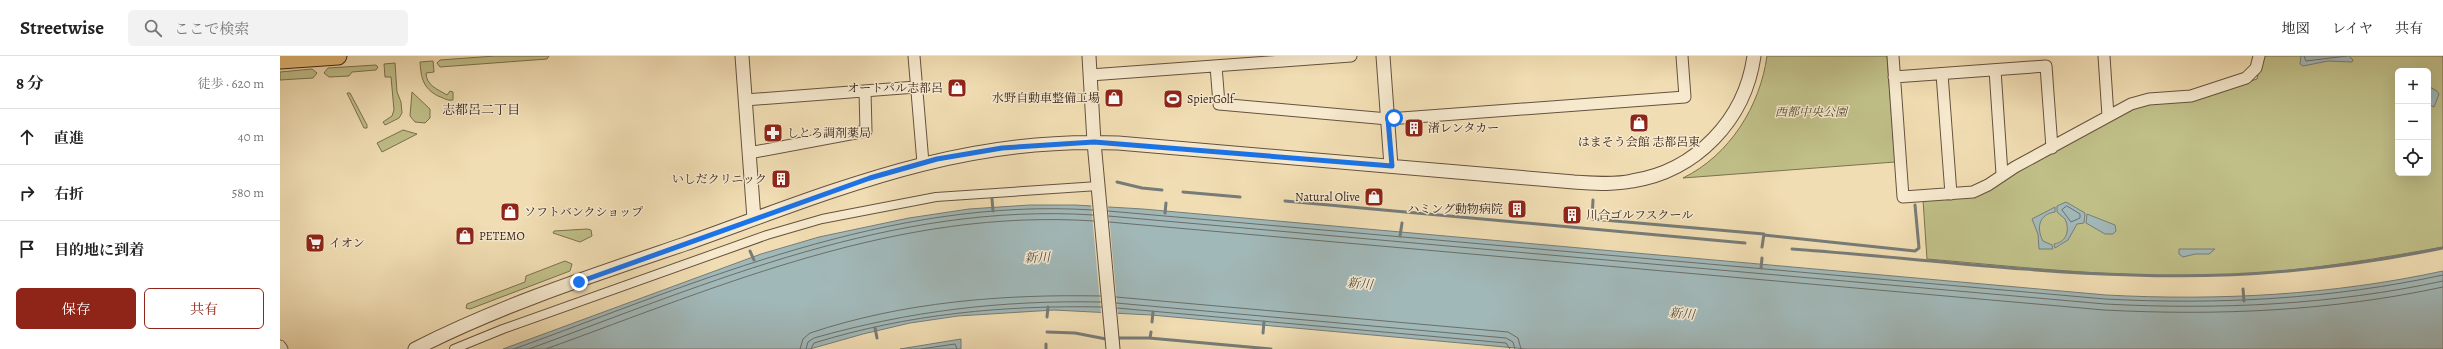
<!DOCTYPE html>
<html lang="ja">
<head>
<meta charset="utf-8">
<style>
  :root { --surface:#fff; --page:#f2f2f2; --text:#222; --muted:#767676; --line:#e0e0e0; --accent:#8f2418 }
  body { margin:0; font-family:Alegreya,"Noto Serif JP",serif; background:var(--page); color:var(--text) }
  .controls { position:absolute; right:12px; top:12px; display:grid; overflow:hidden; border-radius:6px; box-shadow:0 4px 16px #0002 }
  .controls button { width:36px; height:36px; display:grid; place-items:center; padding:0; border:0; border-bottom:1px solid var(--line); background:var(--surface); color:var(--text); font:20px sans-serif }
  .stop { position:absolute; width:12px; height:12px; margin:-9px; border:3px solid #1a73e8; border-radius:50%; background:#fff }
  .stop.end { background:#1a73e8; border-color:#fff; box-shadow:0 1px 4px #0008 }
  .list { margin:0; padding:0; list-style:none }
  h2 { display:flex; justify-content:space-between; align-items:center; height:52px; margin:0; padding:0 16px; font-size:17px }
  h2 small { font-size:13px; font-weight:400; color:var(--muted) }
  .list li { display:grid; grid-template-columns:26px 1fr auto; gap:12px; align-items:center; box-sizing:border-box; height:56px; padding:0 16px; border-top:1px solid var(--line) }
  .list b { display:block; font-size:15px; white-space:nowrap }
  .list em { font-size:13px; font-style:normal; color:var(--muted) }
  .actions { display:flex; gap:8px; padding:12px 16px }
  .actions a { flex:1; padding:9px 0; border:1px solid var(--accent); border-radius:6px; text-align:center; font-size:14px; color:var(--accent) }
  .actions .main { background:var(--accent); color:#fff }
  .icon { flex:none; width:22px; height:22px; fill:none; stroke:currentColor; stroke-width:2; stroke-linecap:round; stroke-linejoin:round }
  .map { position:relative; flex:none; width:2163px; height:293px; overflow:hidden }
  header { display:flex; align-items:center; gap:24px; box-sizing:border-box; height:56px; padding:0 20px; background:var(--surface); border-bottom:1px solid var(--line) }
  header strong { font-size:19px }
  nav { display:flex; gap:22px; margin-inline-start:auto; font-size:14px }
  .search { width:280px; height:36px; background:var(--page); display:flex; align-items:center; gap:10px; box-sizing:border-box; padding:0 14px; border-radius:6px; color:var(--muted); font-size:15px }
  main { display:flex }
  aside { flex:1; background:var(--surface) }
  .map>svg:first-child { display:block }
  .green { fill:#c0bf88; stroke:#7c7150; fill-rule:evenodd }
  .water { fill:#a1b8b8; stroke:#777c78 }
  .pier { fill:#f1ddb3 }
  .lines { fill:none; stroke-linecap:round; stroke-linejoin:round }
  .shore { stroke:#6c6e68; stroke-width:1 }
  .stream { stroke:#777c78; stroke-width:3 }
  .pedestrian-casing { stroke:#66523f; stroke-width:10 }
  .minor-casing { stroke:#66523f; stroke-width:13 }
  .tertiary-casing { stroke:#66523f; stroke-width:15 }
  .primary-casing { stroke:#372318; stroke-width:19 }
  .pedestrian { stroke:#f6e9ce; stroke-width:8 }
  .minor { stroke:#f6e9ce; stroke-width:11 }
  .tertiary { stroke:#f6e9ce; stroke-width:13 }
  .primary { stroke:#e8be7a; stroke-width:17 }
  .route { stroke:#1a73e8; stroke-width:5 }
  .labels { text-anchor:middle; stroke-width:3; stroke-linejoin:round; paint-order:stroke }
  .poi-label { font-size:12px; fill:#372318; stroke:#f6e9ce; text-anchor:start }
  .park-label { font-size:12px; font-style:italic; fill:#594a34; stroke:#f6e9ce }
  .neighbourhood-label { font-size:13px; fill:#372318; stroke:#f6e9ce }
  .water-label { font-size:13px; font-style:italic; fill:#575048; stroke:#f6e9ce }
</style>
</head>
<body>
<header>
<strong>Streetwise</strong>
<div class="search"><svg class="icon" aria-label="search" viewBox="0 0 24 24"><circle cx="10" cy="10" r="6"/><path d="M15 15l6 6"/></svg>ここで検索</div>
<nav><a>地図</a><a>レイヤ</a><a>共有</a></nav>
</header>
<main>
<aside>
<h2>8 分<small>徒歩 · 620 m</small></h2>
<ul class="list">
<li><svg class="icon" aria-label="ahead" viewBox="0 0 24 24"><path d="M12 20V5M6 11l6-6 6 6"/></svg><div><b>直進</b></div><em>40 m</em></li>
<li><svg class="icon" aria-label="right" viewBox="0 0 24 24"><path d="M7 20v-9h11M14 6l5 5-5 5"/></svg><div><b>右折</b></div><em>580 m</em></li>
<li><svg class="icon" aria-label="arrive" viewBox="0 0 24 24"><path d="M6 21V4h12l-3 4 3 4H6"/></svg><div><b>目的地に到着</b></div></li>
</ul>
<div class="actions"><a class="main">保存</a><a>共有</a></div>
</aside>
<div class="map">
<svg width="2163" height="293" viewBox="0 0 2163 293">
  <rect width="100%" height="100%" fill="#f1ddb3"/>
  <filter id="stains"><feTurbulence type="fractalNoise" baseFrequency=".005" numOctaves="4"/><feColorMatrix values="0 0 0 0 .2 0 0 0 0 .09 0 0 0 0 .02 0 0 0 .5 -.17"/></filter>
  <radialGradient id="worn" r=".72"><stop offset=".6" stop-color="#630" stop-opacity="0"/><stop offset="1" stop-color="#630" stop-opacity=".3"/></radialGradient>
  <path class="green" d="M215,0h54l-2,3 -107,8 -3,-4 3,-3z
    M1487,0h120l8,106 -212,16c47,-23 77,-72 84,-122z
    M1982,0h181v191c-67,12 -133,23 -201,27 -105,6 -210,-6 -315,-15l-4,-59 82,-22 105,-59 31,-14 58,-7 58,-19zM2118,15h30v102h-30z
    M153,5l1,11 -8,1c0,12 11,16 21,22l3,-4 3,1v8c-6,1 -9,-2 -15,-4 -15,-8 -17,-18 -18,-34z
    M115,7l2,29 4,10 1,11 -3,5 -14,7 -2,-3 9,-6 2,-6 -3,-33h-6l-1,-13z
    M96,9l2,2 -2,3 -24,2 -3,4 -20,1 -5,-4 4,-5z
    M32,13l5,4 -4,5 -33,2v-8z
    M132,36l18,17v9l-5,5 -10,-1 -5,-6z
    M67,37h3l17,32v3h-3z
    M123,74l14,4 -35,18 -5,-9z
    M307,173l4,1 1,6 -12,6 -27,-9 1,-2z
    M285,205l7,3 -2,7 -100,38 -4,-1 1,-4 58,-22 1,-6z"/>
  <path class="water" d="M2021,0h48l4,4 -1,2 -24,-1 -25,5 -3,-2z
    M2148,30l9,5 2,3 -5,13 -6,-3z
    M1786,146l19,11 -1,10 -7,1 -9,16 -13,8 -1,-4c13,-2 16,-14 11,-25l-8,-7v-6z
    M750,149h45l68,4 963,86c113,6 226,0 337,-24v78h-916l-376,-34 -97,-5 -96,6 -48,7 -47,11 -53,15h-307l258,-95 58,-17 90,-19 60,-9z
    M1775,151v5c-16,2 -19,16 -12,29l9,4 1,4h-14l-1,-15 -6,-15z
    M1807,158l28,11 1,6 -3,3h-8l-19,-11z
    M1899,193h36l-6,5h-14l-12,3 -4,-3z
    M681,283v10h-61z"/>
  <path class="pier" d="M811,148l17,1 10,109 -17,-1z"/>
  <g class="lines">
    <path class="shore" d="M2024,0l2,5 41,-5
      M1787,150l13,8v4l-9,4 -9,-12z
      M828,155l997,88c114,6 227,0 338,-24
      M828,160l997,88c113,6 227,1 338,-23
      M829,166l995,88c114,6 228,1 339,-23
      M836,241l392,35 10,6 3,11
      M836,247l390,35 7,4 2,7
      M837,252l389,35 4,6
      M234,293c187,-68 375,-152 579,-139
      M249,293c182,-67 365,-147 564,-134
      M266,293c179,-65 353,-141 548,-128
      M520,293l3,-10 7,-6c93,-31 193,-39 291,-37
      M526,293l2,-7 6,-4c95,-27 188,-38 287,-36
      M531,293l3,-6c94,-29 190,-38 288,-36
      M641,293l34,-5 2,5"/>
    <path class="stream" d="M837,126l25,6 20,2
      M903,136l57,5
      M712,143l1,12
      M1313,144l-1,19 172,15 -2,13
      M1005,145l460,42
      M885,157l1,-10
      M1484,179l151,16 4,-3 -4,-43
      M1120,180l2,-13
      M1512,193c113,8 227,23 341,26 104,4 208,-6 310,-27
      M470,195l4,9
      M1481,212l1,-10
      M1963,233l1,12
      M767,261l1,-10
      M872,266l1,-10
      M595,272l2,10
      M767,276l28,1 31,6
      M983,277l1,-11
      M870,282l1,-6
      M838,285v-3h31l122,11
      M766,293v-5"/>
    <defs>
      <path id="pedestrian" d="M174,293l49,-20 264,-94 55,-16 114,-22 162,-11"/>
      <path id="minor" d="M634,0l9,107
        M1613,0l10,141 70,-5 15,-7 27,-18 116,-63 18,-5 42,-3 55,-18 10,-10 3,-12
        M1824,0l4,60
        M936,10l3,38 169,15 297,-22 -3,-41
        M1715,14l7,104
        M1662,18l9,120
        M810,19l261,-19
        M1614,21l152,-11 6,82
        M465,44l171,-13
        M469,97l117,-22 -1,-40
        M0,290l2,3"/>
      <path id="tertiary" d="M462,0l12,163
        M809,0l5,86 19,207
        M1103,0l8,110
        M135,293c86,-44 179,-74 270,-105 146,-52 273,-108 433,-101l456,39c19,1 39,3 58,-1 64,-10 113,-61 122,-125"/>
      <path id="primary" d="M0,4l58,-4"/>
    </defs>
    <use href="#pedestrian" class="pedestrian-casing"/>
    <use href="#minor" class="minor-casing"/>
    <use href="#tertiary" class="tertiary-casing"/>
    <use href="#primary" class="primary-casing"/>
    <use href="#pedestrian" class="pedestrian"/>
    <use href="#minor" class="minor"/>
    <use href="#tertiary" class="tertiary"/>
    <use href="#primary" class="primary"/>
  </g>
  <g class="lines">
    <path class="route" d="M299,226l291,-104 67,-19 65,-11 92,-6 298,24 -4,-47 6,-1"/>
  </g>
  <defs>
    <symbol id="shop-square" viewBox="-11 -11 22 22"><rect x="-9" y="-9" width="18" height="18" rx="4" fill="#8f2418" stroke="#f6e9ce"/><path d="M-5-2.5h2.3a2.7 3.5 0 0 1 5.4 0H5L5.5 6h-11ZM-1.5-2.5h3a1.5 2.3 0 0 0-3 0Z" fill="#fff"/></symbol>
    <symbol id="stadium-square" viewBox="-11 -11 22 22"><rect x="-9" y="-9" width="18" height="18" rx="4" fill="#8f2418" stroke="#f6e9ce"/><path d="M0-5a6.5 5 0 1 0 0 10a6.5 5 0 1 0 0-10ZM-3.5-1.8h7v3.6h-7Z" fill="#fff"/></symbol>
    <symbol id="building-square" viewBox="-11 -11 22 22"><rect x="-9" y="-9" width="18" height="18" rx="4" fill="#8f2418" stroke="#f6e9ce"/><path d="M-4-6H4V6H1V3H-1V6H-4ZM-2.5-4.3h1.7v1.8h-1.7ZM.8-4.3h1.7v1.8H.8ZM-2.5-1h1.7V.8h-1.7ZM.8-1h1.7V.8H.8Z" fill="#fff"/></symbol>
    <symbol id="pharmacy-square" viewBox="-11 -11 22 22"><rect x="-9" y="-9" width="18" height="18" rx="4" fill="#8f2418" stroke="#f6e9ce"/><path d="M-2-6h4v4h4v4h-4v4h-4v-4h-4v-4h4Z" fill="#fff"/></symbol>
    <symbol id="supermarket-square" viewBox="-11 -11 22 22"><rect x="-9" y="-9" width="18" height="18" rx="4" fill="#8f2418" stroke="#f6e9ce"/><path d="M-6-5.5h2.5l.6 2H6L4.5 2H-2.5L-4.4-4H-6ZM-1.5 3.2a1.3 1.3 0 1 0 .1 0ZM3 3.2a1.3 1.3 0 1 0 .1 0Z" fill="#fff"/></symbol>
  </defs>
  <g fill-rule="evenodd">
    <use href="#shop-square" x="666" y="21" width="22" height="22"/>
    <use href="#shop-square" x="823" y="31" width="22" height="22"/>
    <use href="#stadium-square" x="882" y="32" width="22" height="22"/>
    <use href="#shop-square" x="1348" y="56" width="22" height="22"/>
    <use href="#building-square" x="1123" y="61" width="22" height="22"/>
    <use href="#pharmacy-square" x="482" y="66" width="22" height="22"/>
    <use href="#building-square" x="490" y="112" width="22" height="22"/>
    <use href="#shop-square" x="1083" y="130" width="22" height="22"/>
    <use href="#building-square" x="1226" y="142" width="22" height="22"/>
    <use href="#shop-square" x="219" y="145" width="22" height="22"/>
    <use href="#building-square" x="1281" y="148" width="22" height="22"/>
    <use href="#shop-square" x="174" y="169" width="22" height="22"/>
    <use href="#supermarket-square" x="24" y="176" width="22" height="22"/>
  </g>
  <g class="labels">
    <g class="poi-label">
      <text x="663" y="36" text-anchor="end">オートパル志都呂</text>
      <text x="820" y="46" text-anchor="end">水野自動車整備工場</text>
      <text x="907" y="47">SpierGolf</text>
      <text x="1148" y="76">渚レンタカー</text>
      <text x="507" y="81">しとろ調剤薬局</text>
      <text x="1359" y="90" text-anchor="middle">はまそう会館 志都呂東</text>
      <text x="487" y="127" text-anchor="end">いしだクリニック</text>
      <text x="1080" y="145" text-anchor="end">Natural Olive</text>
      <text x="1223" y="157" text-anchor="end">ハミング動物病院</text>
      <text x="244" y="160">ソフトバンクショップ</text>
      <text x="1306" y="163">川合ゴルフスクール</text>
      <text x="199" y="184">PETEMO</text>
      <text x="49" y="191">イオン</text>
    </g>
    <g class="park-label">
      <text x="1531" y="60">西都中央公園</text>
    </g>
    <g class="neighbourhood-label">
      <text x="201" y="58">志都呂二丁目</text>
    </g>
    <g class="water-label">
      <text transform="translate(757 201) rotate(-2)" y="5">新川</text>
      <text transform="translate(1080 227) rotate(5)" y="5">新川</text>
      <text transform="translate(1402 257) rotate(5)" y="5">新川</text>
    </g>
  </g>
  <rect width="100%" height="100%" filter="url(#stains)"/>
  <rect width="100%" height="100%" fill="url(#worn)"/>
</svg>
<div class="controls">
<button>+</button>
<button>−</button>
<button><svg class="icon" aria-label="locate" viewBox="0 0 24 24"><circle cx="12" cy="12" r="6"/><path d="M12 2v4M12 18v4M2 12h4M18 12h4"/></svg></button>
</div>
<div class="stop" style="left:1114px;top:62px"></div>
<div class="stop end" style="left:299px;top:226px"></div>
</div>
</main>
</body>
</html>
